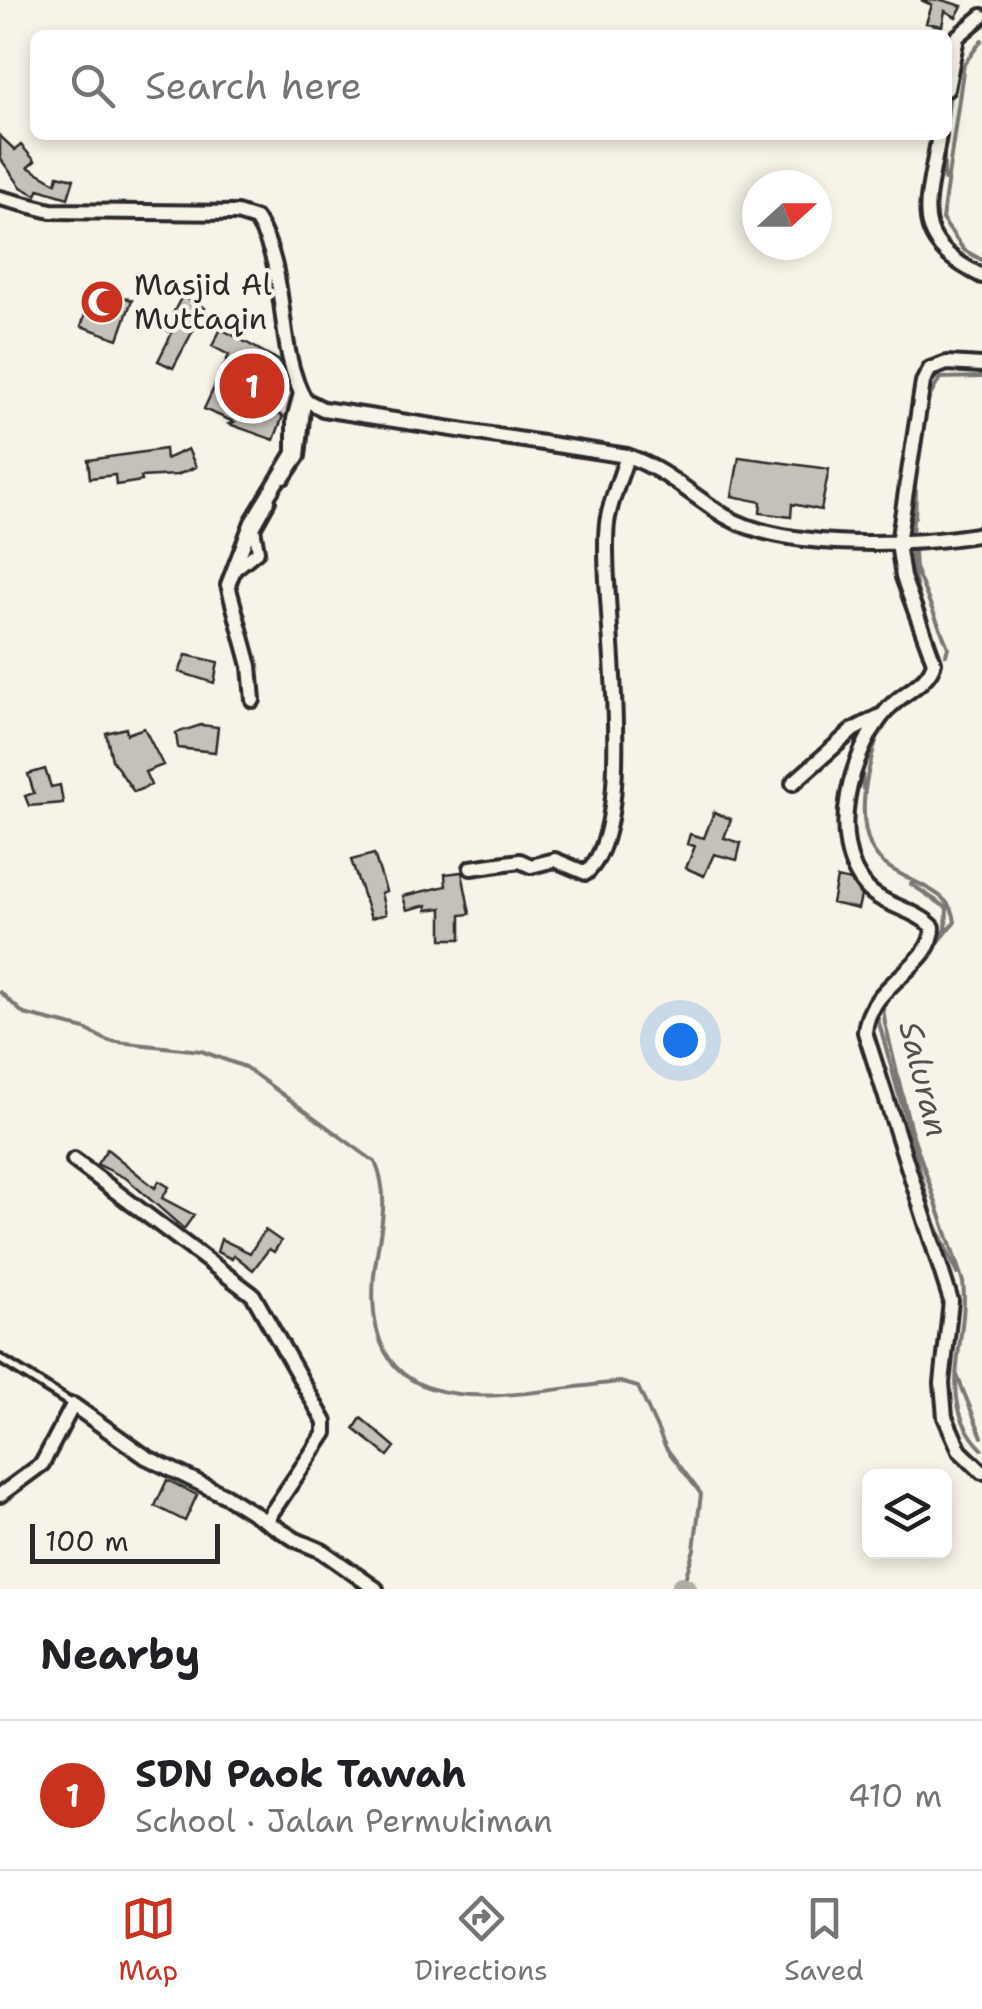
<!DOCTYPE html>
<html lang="en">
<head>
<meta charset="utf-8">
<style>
  :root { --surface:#fff; --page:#f2f2f2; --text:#202124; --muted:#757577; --line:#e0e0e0; --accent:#c8321e }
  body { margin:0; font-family:"Shantell Sans",sans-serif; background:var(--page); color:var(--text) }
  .controls { position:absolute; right:30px; bottom:30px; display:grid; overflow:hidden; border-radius:15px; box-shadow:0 5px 15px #0003 }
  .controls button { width:90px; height:90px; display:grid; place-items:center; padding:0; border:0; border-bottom:2px solid var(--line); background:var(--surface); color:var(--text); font:50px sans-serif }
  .compass { position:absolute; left:742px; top:170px; width:90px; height:90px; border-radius:50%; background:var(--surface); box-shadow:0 5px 15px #0003; rotate:69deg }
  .scale { position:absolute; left:30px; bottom:25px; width:190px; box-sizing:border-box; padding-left:10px; border:5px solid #2b2b2b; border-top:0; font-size:28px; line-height:35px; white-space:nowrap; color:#2b2b2b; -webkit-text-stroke:8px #f7f3e8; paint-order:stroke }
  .you { position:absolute; left:680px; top:1040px; width:35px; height:35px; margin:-25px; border:8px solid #fff; border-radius:50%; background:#1a73e8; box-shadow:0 0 0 15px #1a73e833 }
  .badge { display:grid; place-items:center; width:65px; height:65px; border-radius:50%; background:var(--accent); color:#fff; font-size:32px; font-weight:700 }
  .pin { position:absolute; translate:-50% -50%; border:5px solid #fff; box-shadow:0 2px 10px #0006 }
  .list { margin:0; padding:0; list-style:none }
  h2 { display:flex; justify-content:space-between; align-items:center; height:130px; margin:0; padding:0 40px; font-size:42px }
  h2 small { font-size:32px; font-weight:400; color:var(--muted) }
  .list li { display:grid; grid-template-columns:65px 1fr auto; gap:30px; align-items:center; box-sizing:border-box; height:150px; padding:0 40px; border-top:2px solid var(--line) }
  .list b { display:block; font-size:38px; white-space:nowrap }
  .list p { margin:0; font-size:32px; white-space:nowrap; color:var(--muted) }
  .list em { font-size:32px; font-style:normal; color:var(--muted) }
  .icon { flex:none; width:55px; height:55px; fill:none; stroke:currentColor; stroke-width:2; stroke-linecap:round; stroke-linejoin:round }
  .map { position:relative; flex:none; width:982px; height:1589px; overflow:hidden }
  .search { position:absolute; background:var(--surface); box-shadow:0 5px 15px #0003; left:30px; right:30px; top:30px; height:110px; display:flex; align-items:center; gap:25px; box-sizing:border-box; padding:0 35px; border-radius:15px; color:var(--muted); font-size:38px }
  .sheet { height:280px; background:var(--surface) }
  nav { display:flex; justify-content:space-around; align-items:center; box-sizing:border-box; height:140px; border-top:2px solid var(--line); background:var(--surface); font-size:28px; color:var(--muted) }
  nav a { display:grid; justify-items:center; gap:5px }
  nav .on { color:var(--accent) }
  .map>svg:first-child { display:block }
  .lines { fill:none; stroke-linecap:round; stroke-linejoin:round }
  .stream { stroke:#7a7874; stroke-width:4 }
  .river { stroke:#afaca4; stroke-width:22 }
  .building { fill:#c4c1b9; stroke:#2b2b2b; stroke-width:2.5 }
  .service-casing { stroke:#2b2b2b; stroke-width:14 }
  .pedestrian-casing { stroke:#2b2b2b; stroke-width:18 }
  .minor-casing { stroke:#2b2b2b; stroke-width:20 }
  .service { stroke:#f7f3e8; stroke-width:6 }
  .pedestrian { stroke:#f7f3e8; stroke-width:10 }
  .minor { stroke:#f7f3e8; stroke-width:12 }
  .labels { text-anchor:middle; stroke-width:8; stroke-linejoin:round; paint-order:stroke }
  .poi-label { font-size:30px; fill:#2b2b2b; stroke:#f7f3e8; text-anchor:start }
  .water-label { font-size:32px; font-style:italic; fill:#53524f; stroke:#f7f3e8 }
</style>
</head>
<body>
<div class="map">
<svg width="982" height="1589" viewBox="0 0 982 1589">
  <rect width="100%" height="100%" fill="#f7f3e8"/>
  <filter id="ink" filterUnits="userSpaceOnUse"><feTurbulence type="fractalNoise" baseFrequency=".01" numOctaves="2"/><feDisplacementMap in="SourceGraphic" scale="20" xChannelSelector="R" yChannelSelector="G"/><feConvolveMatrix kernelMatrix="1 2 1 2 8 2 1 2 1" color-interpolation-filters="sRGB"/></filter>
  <g filter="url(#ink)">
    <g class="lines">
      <path class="stream" d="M982,40l-18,24 -22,155 22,31 18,10
        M947,117l3,-24
        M944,180v-40
        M927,385l18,-15h22
        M924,407l16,-29 42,-1
        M915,517l1,-26
        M912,536l4,-70
        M914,551l1,17 33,79 -2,8
        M887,719c95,-75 23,-80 25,-174
        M879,730c-10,35 -24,81 -8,117 16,36 81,35 84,75l-27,33
        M863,789l-1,-21 8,-17
        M911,884l36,24 -1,21 -12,18
        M0,992l24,22 61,15 23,12 93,10 44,16 130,95c17,38 3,74 -1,113 -14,164 142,116 246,107l18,5 28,61 35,46 -7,55 -12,40
        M887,998l-4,9 2,16 25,104 53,155c7,57 -30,118 19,167
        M876,1012l57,206 24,56
        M956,1373l26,64"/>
      <path class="river" d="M682,1587l4,2"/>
    </g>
    <path class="building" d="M921,0h21l20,6 -6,11 -11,-6 -3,15 -16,-3 6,-18z
      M0,136l15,14 6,-5 14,16 -7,6 28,16 2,-8 16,4 -6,19 -29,-9 -3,6 -15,-8 -21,-29z
      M95,287l37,13 -14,39 -37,-13z
      M182,296l23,12 -32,60 -15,-7 14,-28 -7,-4z
      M221,329l59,32 2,8 -6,9 -25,-17 -17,37 49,18 -9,24 -45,-16 5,-2 -30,-13 25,-54 -17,-9z
      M165,449l1,10 22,-10 8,18 -19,8 -36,2 1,4 -26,4 -1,-10 -25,3 -2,-18z
      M739,457l90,12 -8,41 -29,-6 -1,13 -31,-4 1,-11 -29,-6z
      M186,655l32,7 -4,21 -35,-11z
      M201,725l17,2 -3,25 -37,-4 -2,-15z
      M126,728l1,6 17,-6 19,37 -18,7 6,13 -17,7 -22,-32 -6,-27z
      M45,769l6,18 9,-2 3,18 -34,3 -4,-10 9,-3 -6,-19z
      M714,812l17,7 -7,19 17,5 -4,17 -23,-6 -10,22 -18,-8 9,-22 -8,-2 3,-10 14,4z
      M374,854l12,37 -5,2 5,21 -15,4 -20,-58z
      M462,872l8,42 -9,1v24h-19v-31l-15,2v-5l-20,5 -4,-14 43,-10 -1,-12z
      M837,878l14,3 10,15 -3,13 -26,-6z
      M107,1149l48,39 4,-7 10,6 -7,11 32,17 -10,14 -57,-50 -30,-15z
      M265,1230l16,11 -7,11 -5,-3 -16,21 -19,-15 -2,4 -15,-7 4,-13 29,14z
      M361,1418l34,29 -7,9 -34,-27z
      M167,1480l30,15 -12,26 -30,-15z"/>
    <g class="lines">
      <defs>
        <path id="service" d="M0,1359l72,45"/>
        <path id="pedestrian" d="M284,478l15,-22 6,-56
          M237,568l21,-17 -4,-23 15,-27"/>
        <path id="minor" d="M947,89l10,-52 25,-21
          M939,135c-11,72 -33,103 43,141
          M0,198l51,13 186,2 19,6c35,54 18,127 49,181l18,9 304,47c38,13 64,39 98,60 58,35 191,30 257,18
          M982,365l-35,-2 -17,6 -7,13 -25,161 5,34 31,85c-5,22 -33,31 -47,48 -36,40 -62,132 -20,178 17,18 48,21 66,39 0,40 -64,56 -68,105l86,269 -9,82 3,34 15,34 22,21
          M253,700l-3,-34 -22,-81 24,-63 42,-69v-34l7,-26
          M793,783l60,-53 27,-14
          M471,868l49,-7 11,5 24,-6 31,13c56,-49 13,-276 21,-350 3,-22 14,-46 20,-67
          M74,1160l179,135 72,127v11l-59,88
          M0,1495l42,-31 31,-59 73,52 80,39 70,44 26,11 54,38"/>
      </defs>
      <use href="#service" class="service-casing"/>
      <use href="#pedestrian" class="pedestrian-casing"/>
      <use href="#minor" class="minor-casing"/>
      <use href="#service" class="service"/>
      <use href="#pedestrian" class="pedestrian"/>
      <use href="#minor" class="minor"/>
    </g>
  </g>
  <defs>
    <symbol id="mosque-disc" viewBox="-11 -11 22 22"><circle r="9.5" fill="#c8321e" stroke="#f7f3e8"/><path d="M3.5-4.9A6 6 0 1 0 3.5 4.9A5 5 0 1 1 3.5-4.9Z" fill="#fff"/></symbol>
  </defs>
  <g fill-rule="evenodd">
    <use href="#mosque-disc" x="77" y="277" width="50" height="50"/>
  </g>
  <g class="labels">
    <g class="poi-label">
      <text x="134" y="295">Masjid Al<tspan x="134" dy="34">Muttaqin</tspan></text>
    </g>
    <g class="water-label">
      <text transform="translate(924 1079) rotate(76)" y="11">Saluran</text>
    </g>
  </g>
</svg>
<div class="controls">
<button><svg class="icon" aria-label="layers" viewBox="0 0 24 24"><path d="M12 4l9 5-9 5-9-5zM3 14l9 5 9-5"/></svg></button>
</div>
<svg class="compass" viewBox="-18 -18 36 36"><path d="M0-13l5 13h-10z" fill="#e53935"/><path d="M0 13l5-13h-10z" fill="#757577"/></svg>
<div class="scale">100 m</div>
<div class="you"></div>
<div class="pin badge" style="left:252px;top:386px">1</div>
<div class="search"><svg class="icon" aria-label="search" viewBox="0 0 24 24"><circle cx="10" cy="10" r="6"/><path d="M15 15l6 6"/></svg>Search here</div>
</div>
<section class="sheet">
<h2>Nearby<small></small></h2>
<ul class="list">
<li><span class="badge">1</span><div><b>SDN Paok Tawah</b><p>School · Jalan Permukiman</p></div><em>410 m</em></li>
</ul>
</section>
<nav>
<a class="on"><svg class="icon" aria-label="map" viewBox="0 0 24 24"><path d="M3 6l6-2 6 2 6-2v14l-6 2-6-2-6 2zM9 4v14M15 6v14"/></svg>Map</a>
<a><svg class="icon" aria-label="directions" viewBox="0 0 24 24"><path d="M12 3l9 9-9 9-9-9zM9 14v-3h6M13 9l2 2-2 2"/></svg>Directions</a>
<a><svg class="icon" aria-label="saved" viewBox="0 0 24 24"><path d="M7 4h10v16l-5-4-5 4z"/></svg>Saved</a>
</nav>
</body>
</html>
